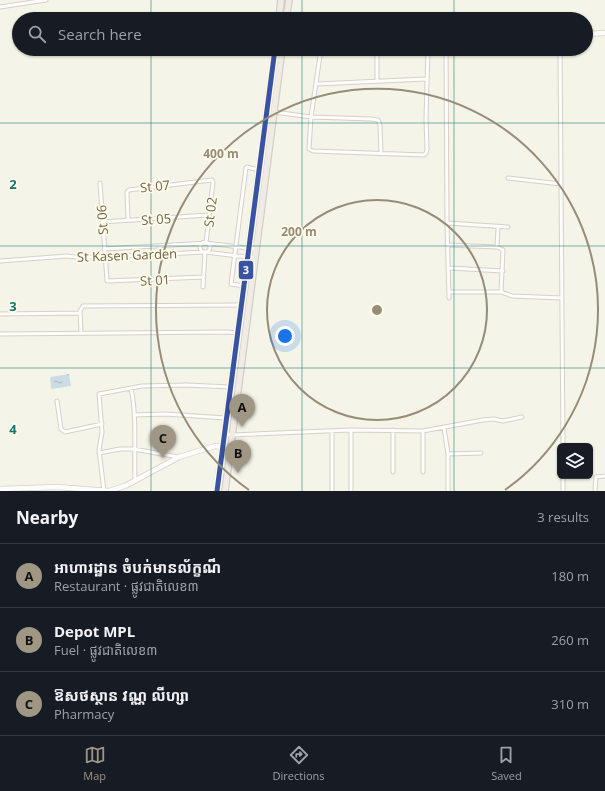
<!DOCTYPE html>
<html lang="en">
<head>
<meta charset="utf-8">
<style>
  :root { --surface:#171b24; --page:#20242c; --text:#f1f3f6; --muted:#9ea1a6; --line:#363941; --accent:#9f9683 }
  body { margin:0; font-family:"Open Sans","Noto Sans Khmer",sans-serif; background:var(--page); color:var(--text) }
  .controls { position:absolute; right:12px; bottom:12px; display:grid; overflow:hidden; border-radius:6px; box-shadow:0 1px 3px #0004 }
  .controls button { width:36px; height:36px; display:grid; place-items:center; padding:0; border:0; border-bottom:1px solid var(--line); background:var(--surface); color:var(--text); font:20px sans-serif }
  .you { position:absolute; left:285px; top:336px; width:14px; height:14px; margin:-10px; border:3px solid #fff; border-radius:50%; background:#1a73e8; box-shadow:0 0 0 6px #1a73e833 }
  .badge { display:grid; place-items:center; width:26px; height:26px; border-radius:50%; background:var(--accent); color:#111; font-size:13px; font-weight:700 }
  .pin { position:absolute; translate:-50% -33px; filter:drop-shadow(0 1px 2px #0008) }
  .pin::after { content:''; position:absolute; top:21px; width:14px; height:12px; background:inherit; clip-path:polygon(0 0,100% 0,50% 100%) }
  .list { margin:0; padding:0; list-style:none }
  h2 { display:flex; justify-content:space-between; align-items:center; height:52px; margin:0; padding:0 16px; font-size:17px }
  h2 small { font-size:13px; font-weight:400; color:var(--muted) }
  .list li { display:grid; grid-template-columns:26px 1fr auto; gap:12px; align-items:center; box-sizing:border-box; height:64px; padding:0 16px; border-top:1px solid var(--line) }
  .list b { display:block; font-size:15px; white-space:nowrap }
  .list p { margin:0; font-size:13px; white-space:nowrap; color:var(--muted) }
  .list em { font-size:13px; font-style:normal; color:var(--muted) }
  .icon { flex:none; width:22px; height:22px; fill:none; stroke:currentColor; stroke-width:2; stroke-linecap:round; stroke-linejoin:round }
  .map { position:relative; flex:none; width:605px; height:491px; overflow:hidden }
  .search { position:absolute; background:var(--surface); box-shadow:0 1px 3px #0004; left:12px; right:12px; top:12px; height:44px; display:flex; align-items:center; gap:10px; box-sizing:border-box; padding:0 14px; border-radius:22px; color:var(--muted); font-size:15px }
  .sheet { height:244px; background:var(--surface) }
  nav { display:flex; justify-content:space-around; align-items:center; box-sizing:border-box; height:56px; border-top:1px solid var(--line); background:var(--surface); font-size:11px; color:var(--muted) }
  nav a { display:grid; justify-items:center; gap:2px }
  nav .on { color:var(--accent) }
  .map>svg:first-child { display:block }
  .water { fill:url(#water-ripples) }
  .lines { fill:none; stroke-linecap:round; stroke-linejoin:round }
  .street-casing { stroke:#d4d1c7; stroke-width:5 }
  .secondary-casing { stroke:#d5d1c7; stroke-width:6 }
  .highway-casing { stroke:#d4d0c6; stroke-width:8 }
  .street { stroke:#fefdfc; stroke-width:3 }
  .secondary { stroke:#fefdfc; stroke-width:4.5 }
  .highway { stroke:#f0ebe4; stroke-width:5.5 }
  .bus-1-casing { stroke:#fefbea; stroke-width:8 }
  .bus-1 { stroke:#3853a4; stroke-width:5 }
  .grid { fill:none; stroke:#0f766e; stroke-width:1; stroke-opacity:0.55 }
  .ring { fill:none; stroke:#968c78; stroke-width:2 }
  .labels { text-anchor:middle; stroke-width:3.5; stroke-linejoin:round; paint-order:stroke }
  .street-label { font-size:13px; fill:#71634c; stroke:#fefbea }
  .grid-label { font-size:13px; text-anchor:middle; font-weight:bold; fill:#0f766e; stroke:#fefbea; stroke-width:3.5; stroke-linejoin:round; paint-order:stroke }
  .centre { fill:#968c78; stroke:#fefbea; stroke-width:2 }
  .ring-label { font-size:12px; text-anchor:middle; font-weight:bold; fill:#968c78; stroke:#fefbea; stroke-width:3.5; stroke-linejoin:round; paint-order:stroke }
  .line-badge { stroke:#fefbea; stroke-width:1.5 }
  .badge-label { font-size:11px; text-anchor:middle; font-weight:bold; fill:#fff }
</style>
</head>
<body>
<div class="map">
<svg width="605" height="491" viewBox="0 0 605 491">
  <defs>
    <pattern id="water-ripples" width="26" height="14" patternUnits="userSpaceOnUse"><rect width="26" height="14" fill="#ccdce4"/><path d="M2 4q2-2 4 0t4 0M15 11q2-2 4 0t4 0" fill="none" stroke="#aab6bb"/></pattern>
  </defs>
  <rect width="100%" height="100%" fill="#f5f4e9"/>
  <path class="water" d="M69,374l2,12 -20,3 -1,-12z"/>
  <g class="lines">
    <defs>
      <path id="street" d="M0,7l46,-7
        M321,49l-10,68 -2,32 4,2 111,4 2,-2 1,-3 -1,-32 2,-69
        M377,49v32
        M446,49l1,174
        M560,49l3,397
        M316,84l110,-5
        M274,112l37,5 60,2 7,1 2,5 1,28
        M508,178l53,6
        M100,183l7,98 97,-4
        M128,220l-1,-28 2,-2 83,-10 1,2 -7,61
        M102,222l107,-7
        M200 247a5 5 0 1 1 10 0a5 5 0 1 1-10 0Z
        M447,245l50,2 6,3 -2,42
        M497,247l1,-20
        M104,249l102,-6 50,6
        M0,261l67,-5 8,1h30l100,-5 50,6
        M449,268l54,3
        M244,286l-13,-2 15,-116 1,-1 12,3
        M203,287l2,-35
        M449,292h52l11,4 50,2
        M449,298l-2,-75 61,4
        M0,314l80,-1
        M81,333l-1,-22 3,-5 158,-1
        M0,334l228,-2 10,1
        M131,388c6,28 3,63 4,93
        M57,401l4,28 4,3 37,-8
        M134,415l31,-1 61,4
        M444,428l4,26v37
        M393,430v42
        M332,431v60
        M224,434l8,1 119,-5 72,1 60,-11 11,-1 9,2 19,-4
        M99,453l21,-4h14l44,8
        M448,454l33,-1
        M423,472v-41
        M563,476v15
        M104,491l-5,-41 3,-18 -3,-38 43,-8 44,-1 45,2
        M351,491v-61
        M595,491l1,-14 9,-1"/>
      <path id="secondary" d="M586,34l19,-1
        M0,489l57,-2 52,4 16,-5 54,-29 36,-11 15,2"/>
      <path id="highway" d="M279,19l2,-19
        M286,19l3,-19
        M217,491l58,-442
        M225,491l57,-442"/>
    </defs>
    <use href="#street" class="street-casing"/>
    <use href="#secondary" class="secondary-casing"/>
    <use href="#highway" class="highway-casing"/>
    <use href="#street" class="street"/>
    <use href="#secondary" class="secondary"/>
    <use href="#highway" class="highway"/>
    <defs>
      <path id="bus-1" d="M217,491l58,-442"/>
    </defs>
    <use href="#bus-1" class="bus-1-casing"/>
    <use href="#bus-1" class="bus-1"/>
  </g>
  <path class="grid" d="M151,0v19M302,0v19M454,0v19M151,49v442M302,49v442M454,49v442M0,123h605M0,246h605M0,368h605"/>
  <g class="ring">
    <circle cx="377" cy="310" r="110"/>
    <path d="M249 490A221 221 0 1 1 505 490"/>
  </g>
  <g class="labels">
    <g class="street-label">
      <text transform="translate(155 186) rotate(-6)" y="5">St 07</text>
      <text transform="translate(210 212) rotate(-83)" y="5">St 02</text>
      <text transform="translate(156 219) rotate(-4)" y="5">St 05</text>
      <text transform="translate(102 220) rotate(-94)" y="5">St 06</text>
      <text transform="translate(127 255) rotate(-2)" y="5">St Kasen Garden</text>
      <text transform="translate(155 280) rotate(-3)" y="5">St 01</text>
    </g>
  </g>
  <g class="grid-label">
    <text x="13" y="189">2</text>
    <text x="13" y="311">3</text>
    <text x="13" y="434">4</text>
  </g>
  <circle cx="377" cy="310" r="6" class="centre"/>
  <g class="ring-label">
    <text x="221" y="158">400 m</text>
    <text x="299" y="236">200 m</text>
  </g>
  <rect class="line-badge" x="238" y="260" width="16" height="20" rx="4" fill="#3853a4"/>
  <g class="badge-label">
    <text x="246" y="274">3</text>
  </g>
</svg>
<div class="controls">
<button><svg class="icon" aria-label="layers" viewBox="0 0 24 24"><path d="M12 4l9 5-9 5-9-5zM3 14l9 5 9-5"/></svg></button>
</div>
<div class="you"></div>
<div class="pin badge" style="left:242px;top:427px">A</div>
<div class="pin badge" style="left:238px;top:473px">B</div>
<div class="pin badge" style="left:163px;top:458px">C</div>
<div class="search"><svg class="icon" aria-label="search" viewBox="0 0 24 24"><circle cx="10" cy="10" r="6"/><path d="M15 15l6 6"/></svg>Search here</div>
</div>
<section class="sheet">
<h2>Nearby<small>3 results</small></h2>
<ul class="list">
<li><span class="badge">A</span><div><b>អាហារដ្ឋាន ចំបក់មានល័ក្ខណ៏</b><p>Restaurant · ផ្លូវជាតិលេខ៣</p></div><em>180 m</em></li>
<li><span class="badge">B</span><div><b>Depot MPL</b><p>Fuel · ផ្លូវជាតិលេខ៣</p></div><em>260 m</em></li>
<li><span class="badge">C</span><div><b>ឱសថស្ថាន វណ្ណ លីហ្សា</b><p>Pharmacy</p></div><em>310 m</em></li>
</ul>
</section>
<nav>
<a class="on"><svg class="icon" aria-label="map" viewBox="0 0 24 24"><path d="M3 6l6-2 6 2 6-2v14l-6 2-6-2-6 2zM9 4v14M15 6v14"/></svg>Map</a>
<a><svg class="icon" aria-label="directions" viewBox="0 0 24 24"><path d="M12 3l9 9-9 9-9-9zM9 14v-3h6M13 9l2 2-2 2"/></svg>Directions</a>
<a><svg class="icon" aria-label="saved" viewBox="0 0 24 24"><path d="M7 4h10v16l-5-4-5 4z"/></svg>Saved</a>
</nav>
</body>
</html>
